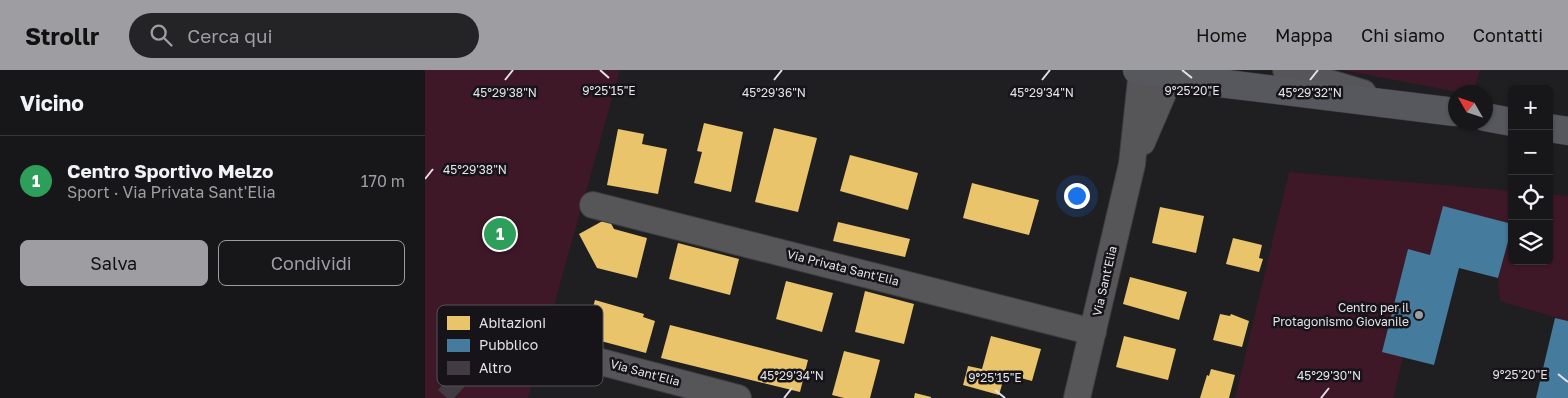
<!DOCTYPE html>
<html lang="it">
<head>
<meta charset="utf-8">
<style>
  :root { --surface:#171619; --page:#242326; --text:#f1f3f6; --muted:#9e9fa2; --line:#363538; --accent:#9e9da1 }
  body { margin:0; font-family:"Golos Text",sans-serif; background:var(--page); color:var(--text) }
  .controls { position:absolute; right:15px; top:15px; display:grid; overflow:hidden; border-radius:8px; box-shadow:0 1px 4px #0004 }
  .controls button { width:45px; height:45px; display:grid; place-items:center; padding:0; border:0; border-bottom:1px solid var(--line); background:var(--surface); color:var(--text); font:25px sans-serif }
  .compass { position:absolute; left:1023px; top:15px; width:45px; height:45px; border-radius:50%; background:var(--surface); box-shadow:0 1px 4px #0004; rotate:309deg }
  .you { position:absolute; left:651px; top:125px; width:18px; height:18px; margin:-12px; border:4px solid #fff; border-radius:50%; background:#1a73e8; box-shadow:0 0 0 8px #1a73e833 }
  .badge { display:grid; place-items:center; width:32px; height:32px; border-radius:50%; background:var(--accent); color:#fff; font-size:16px; font-weight:700 }
  .pin { position:absolute; translate:-50% -50%; border:2px solid #fff; box-shadow:0 1px 5px #0006 }
  .list { margin:0; padding:0; list-style:none }
  h2 { display:flex; justify-content:space-between; align-items:center; height:65px; margin:0; padding:0 20px; font-size:21px }
  h2 small { font-size:16px; font-weight:400; color:var(--muted) }
  .list li { display:grid; grid-template-columns:32px 1fr auto; gap:15px; align-items:center; box-sizing:border-box; height:90px; padding:0 20px; border-top:1px solid var(--line) }
  .list b { display:block; font-size:19px; white-space:nowrap }
  .list p { margin:0; font-size:16px; white-space:nowrap; color:var(--muted) }
  .list em { font-size:16px; font-style:normal; color:var(--muted) }
  .actions { display:flex; gap:10px; padding:15px 20px }
  .actions a { flex:1; padding:11px 0; border:1px solid var(--accent); border-radius:8px; text-align:center; font-size:18px; color:var(--accent) }
  .actions .main { background:var(--accent); color:#111 }
  .icon { flex:none; width:28px; height:28px; fill:none; stroke:currentColor; stroke-width:2; stroke-linecap:round; stroke-linejoin:round }
  .map { position:relative; flex:none; width:1143px; height:328px; overflow:hidden }
  header { display:flex; align-items:center; gap:30px; box-sizing:border-box; height:70px; padding:0 25px; background:var(--accent); color:#111 }
  header strong { font-size:24px }
  nav { display:flex; gap:28px; margin-inline-start:auto; font-size:18px }
  .search { width:350px; height:45px; background:var(--page); display:flex; align-items:center; gap:12px; box-sizing:border-box; padding:0 18px; border-radius:28px; color:var(--muted); font-size:19px }
  main { display:flex }
  aside { flex:1; background:var(--surface) }
  .map>svg:first-child { display:block }
  .green { fill:#3f1828 }
  .homes { fill:#e9c46a }
  .public { fill:#457b9d }
  .building { fill:#423b44 }
  .lines { fill:none; stroke-linecap:round; stroke-linejoin:round }
  .minor-casing { stroke:#3d3c3f; stroke-width:28 }
  .major-casing { stroke:#3d3c3f; stroke-width:29 }
  .minor { stroke:#565558; stroke-width:26 }
  .major { stroke:#57585e; stroke-width:28 }
  .ticks { fill:none; stroke:#e3e2e6; stroke-width:2 }
  .poi-dot { fill:#9e9da1; stroke:#161419; stroke-width:2 }
  .labels { text-anchor:middle; stroke-width:5; stroke-linejoin:round; paint-order:stroke }
  .street-label { font-size:12px; fill:#e3e2e6; stroke:#161419 }
  .poi-label { font-size:12px; fill:#e3e2e6; stroke:#161419; text-anchor:end }
  .key { fill:#161419; stroke:#545256; stroke-width:1 }
  .key-label { font-size:14px; fill:#e3e2e6 }
  .ticks-label { font-size:12px; text-anchor:middle; fill:#e3e2e6; stroke:#161419; stroke-width:5; stroke-linejoin:round; paint-order:stroke }
</style>
</head>
<body>
<header>
<strong>Strollr</strong>
<div class="search"><svg class="icon" aria-label="search" viewBox="0 0 24 24"><circle cx="10" cy="10" r="6"/><path d="M15 15l6 6"/></svg>Cerca qui</div>
<nav><a>Home</a><a>Mappa</a><a>Chi siamo</a><a>Contatti</a></nav>
</header>
<main>
<aside>
<h2>Vicino<small></small></h2>
<ul class="list">
<li><span class="badge" style="background:#2e9e5b">1</span><div><b>Centro Sportivo Melzo</b><p>Sport · Via Privata Sant'Elia</p></div><em>170 m</em></li>
</ul>
<div class="actions"><a class="main">Salva</a><a>Condividi</a></div>
</aside>
<div class="map">
<svg width="1143" height="328" viewBox="0 0 1143 328">
  <rect width="100%" height="100%" fill="#1f1e21"/>
  <path class="green" d="M0,0h195l-92,328h-103z
    M917,0h138l-7,22h-15z
    M864,102l223,19v33l-69,-17 -13,48 -22,-6 -26,102 21,6 -10,41h-158z
    M1124,124l19,2v125l-68,-20 -2,-23 14,-51v34h37z"/>
  <path class="homes" d="M279,53l39,9 -12,60 -37,-9 8,-31 -5,-1z
    M349,58l43,10 -19,74 -43,-10z
    M193,59l26,5 -2,10 25,5 -9,45 -51,-9z
    M425,85l68,18 -10,37 -68,-19z
    M547,113l67,17 -10,35 -66,-17z
    M735,137l44,9 -8,37 -44,-10z
    M183,148l6,11 33,9 -10,40 -40,-10 -18,-34z
    M413,152l72,17 -5,18 -72,-16z
    M808,168l29,7 -3,13 4,1 -4,13 -33,-8z
    M253,173l61,16 -9,36 -61,-16z
    M705,207l57,15 -8,28 -56,-16z
    M361,211l47,12 -11,39 -46,-13z
    M440,221l49,13 -10,40 -49,-12z
    M170,230l49,14 -1,3 12,4 -9,32 -49,-13 3,-11 -12,-3z
    M795,244l10,2 1,-2 18,7 -7,26 -29,-7z
    M245,255l138,35 -8,32 -139,-34z
    M566,266l50,13 -9,32 -27,-7 -6,21 -36,-10 5,-19 14,3z
    M699,266l52,13 -8,31 -52,-13z
    M419,281l36,9 -10,38h-26l-12,-3z
    M786,299l24,6 -6,23h-29l7,-23 2,1z
    M490,323l16,4v1h-17z"/>
  <path class="public" d="M1018,136l69,18v3l-14,51 -39,-10 -25,97 -52,-13 26,-103 22,6z
    M1130,248l13,3v77h-32z"/>
  <path class="building" d="M39,290l14,12 -24,26h-7l-9,-8z"/>
  <g class="lines">
    <defs>
      <path id="minor" d="M861,0l77,23
        M717,72l31,-72
        M168,135l500,127
        M127,279l186,49
        M652,328l55,-234 10,-94"/>
      <path id="major" d="M712,0l74,12 244,30
        M1060,47l27,5
        M1124,58l19,3"/>
    </defs>
    <use href="#minor" class="minor-casing"/>
    <use href="#major" class="major-casing"/>
    <use href="#minor" class="minor"/>
    <use href="#major" class="major"/>
  </g>
  <path class="ticks" d="M175,0l9,8M757,0l10,8M80,10l8,-10M349,10l8,-10M617,10l8,-10M885,10l8,-10M0,109l8,-10M1133,304l10,8M570,320l10,8M359,328l8,-10M896,328l8,-10"/>
  <circle class="poi-dot" cx="994" cy="245" r="5"/>
  <g class="labels">
    <g class="street-label">
      <text transform="translate(418 198) rotate(14)" y="4">Via Privata Sant'Elia</text>
      <text transform="translate(680 211) rotate(-77)" y="4">Via Sant'Elia</text>
      <text transform="translate(220 303) rotate(15)" y="4">Via Sant'Elia</text>
    </g>
    <g class="poi-label">
      <text x="984" y="242">Centro per il<tspan x="984" dy="14">Protagonismo Giovanile</tspan></text>
    </g>
  </g>
  <rect x="12" y="235" width="166" height="81" rx="8" class="key"/>
  <rect x="22" y="246" width="23" height="14" fill="#e9c46a"/>
  <rect x="22" y="269" width="23" height="13" fill="#457b9d"/>
  <rect x="22" y="291" width="23" height="14" fill="#423b44"/>
  <g class="key-label">
    <text x="54" y="258">Abitazioni</text>
    <text x="54" y="280">Pubblico</text>
    <text x="54" y="303">Altro</text>
  </g>
  <g class="ticks-label">
    <text x="184" y="25">9°25'15"E</text>
    <text x="767" y="25">9°25'20"E</text>
    <text x="80" y="27">45°29'38"N</text>
    <text x="349" y="27">45°29'36"N</text>
    <text x="617" y="27">45°29'34"N</text>
    <text x="885" y="27">45°29'32"N</text>
    <text x="50" y="104">45°29'38"N</text>
    <text x="1095" y="309">9°25'20"E</text>
    <text x="367" y="310">45°29'34"N</text>
    <text x="904" y="310">45°29'30"N</text>
    <text x="570" y="312">9°25'15"E</text>
  </g>
</svg>
<div class="controls">
<button>+</button>
<button>−</button>
<button><svg class="icon" aria-label="locate" viewBox="0 0 24 24"><circle cx="12" cy="12" r="6"/><path d="M12 2v4M12 18v4M2 12h4M18 12h4"/></svg></button>
<button><svg class="icon" aria-label="layers" viewBox="0 0 24 24"><path d="M12 4l9 5-9 5-9-5zM3 14l9 5 9-5"/></svg></button>
</div>
<svg class="compass" viewBox="-18 -18 36 36"><path d="M0-13l5 13h-10z" fill="#e53935"/><path d="M0 13l5-13h-10z" fill="#9e9fa2"/></svg>
<div class="you"></div>
<div class="pin badge" style="left:75px;top:164px;background:#2e9e5b">1</div>
</div>
</main>
</body>
</html>
